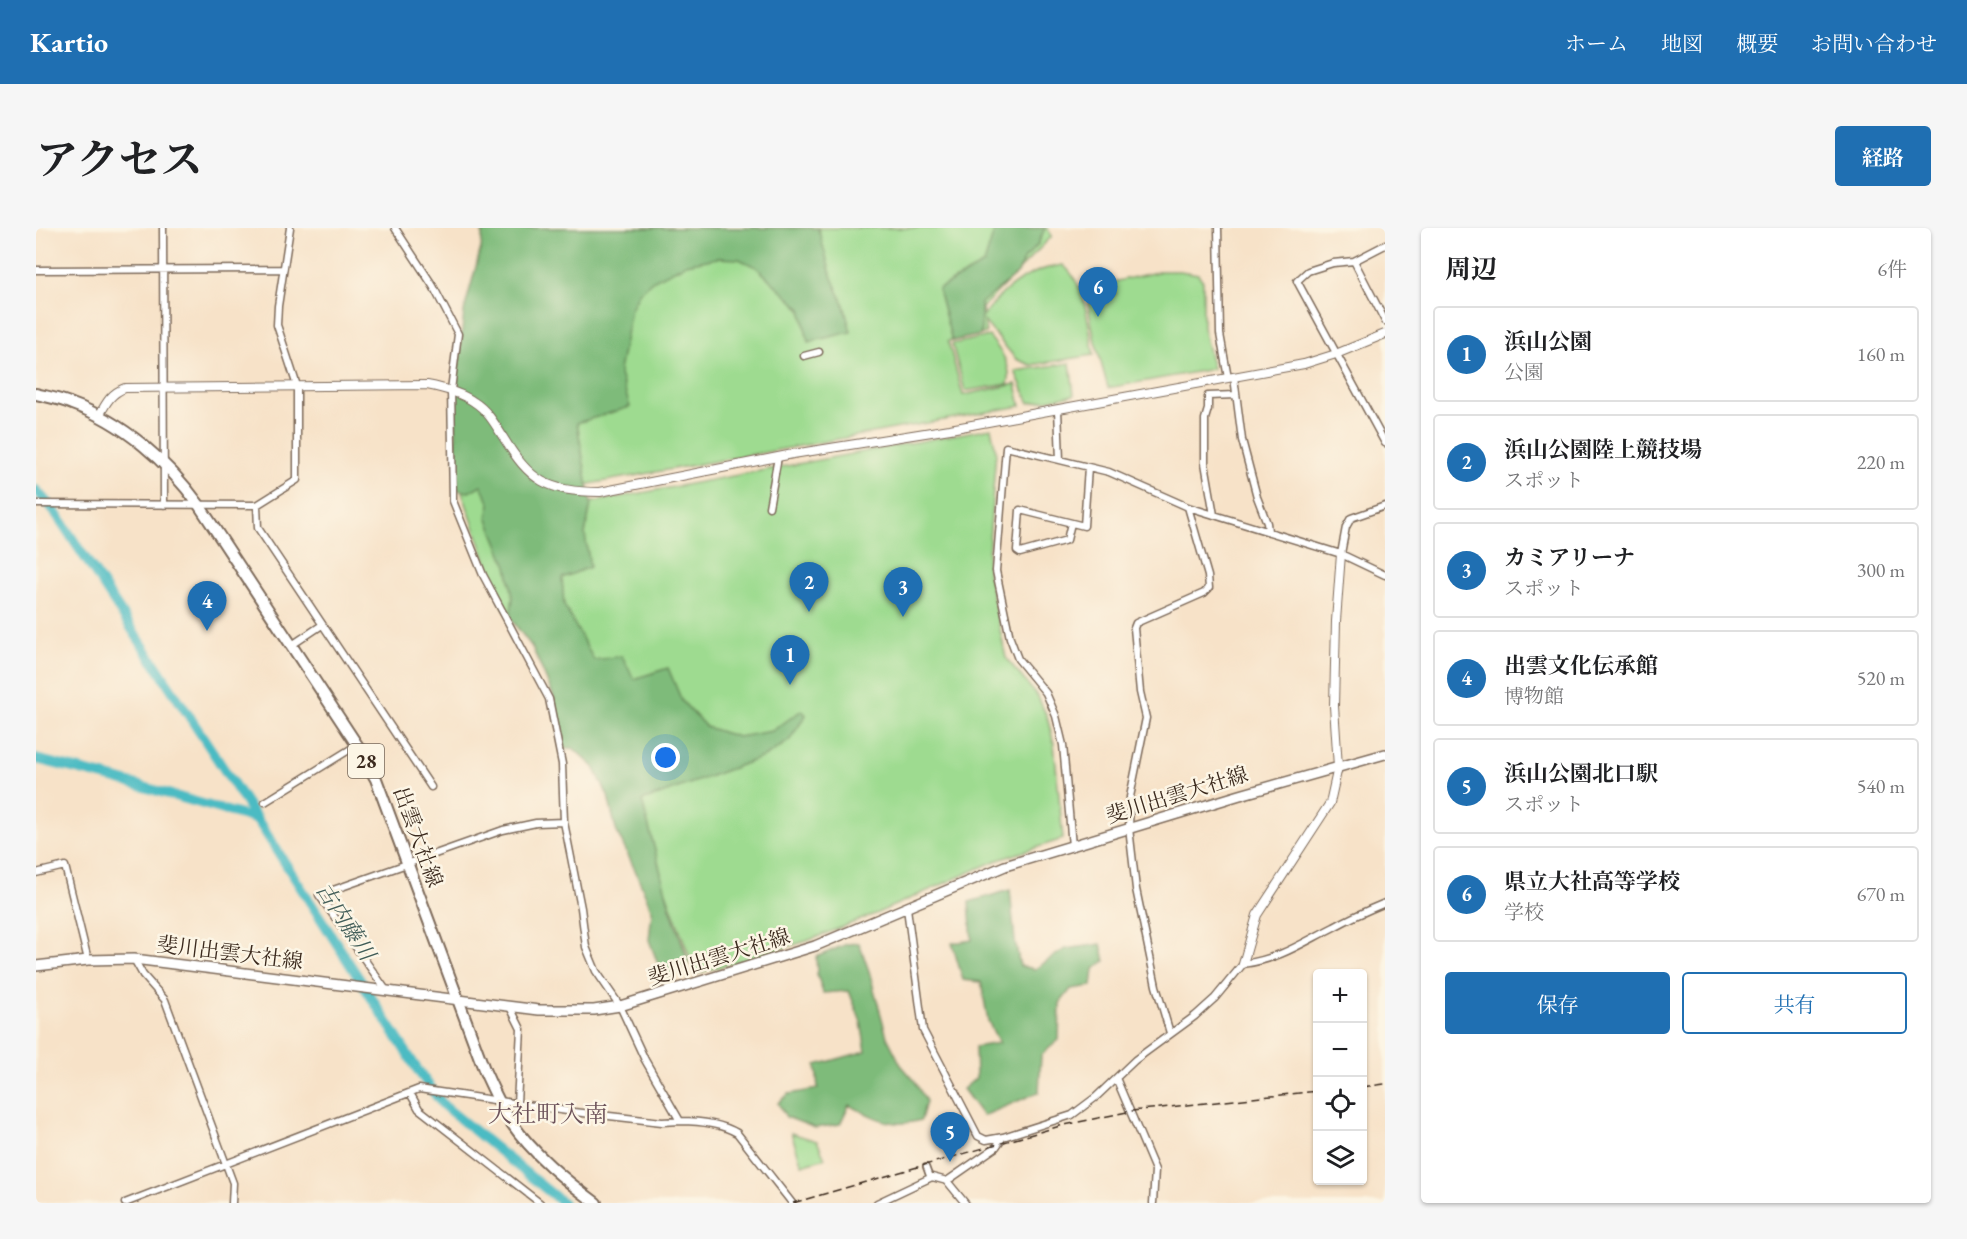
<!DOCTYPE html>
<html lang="ja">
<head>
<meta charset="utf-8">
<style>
  :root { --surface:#fff; --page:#f6f6f6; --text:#202124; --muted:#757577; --line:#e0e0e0; --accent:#1f6fb2 }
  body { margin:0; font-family:"EB Garamond","Noto Serif JP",serif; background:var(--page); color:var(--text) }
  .controls { position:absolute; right:18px; bottom:18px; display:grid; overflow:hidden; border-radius:6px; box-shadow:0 2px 4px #0004 }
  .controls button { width:54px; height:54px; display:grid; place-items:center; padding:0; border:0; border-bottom:2px solid var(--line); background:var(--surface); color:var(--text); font:30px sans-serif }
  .you { position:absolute; left:630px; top:530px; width:21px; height:21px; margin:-15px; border:4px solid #fff; border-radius:50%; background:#1a73e8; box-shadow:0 0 0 9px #1a73e833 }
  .badge { display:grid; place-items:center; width:39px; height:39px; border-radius:50%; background:var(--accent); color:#fff; font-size:20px; font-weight:700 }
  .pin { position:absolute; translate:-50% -50px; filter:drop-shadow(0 2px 3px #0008) }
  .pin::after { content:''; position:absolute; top:32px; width:21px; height:18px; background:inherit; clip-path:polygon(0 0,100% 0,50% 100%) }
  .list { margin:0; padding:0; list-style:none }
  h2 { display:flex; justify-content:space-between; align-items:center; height:78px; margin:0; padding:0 24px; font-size:26px }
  h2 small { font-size:20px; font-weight:400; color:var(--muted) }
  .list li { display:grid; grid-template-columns:39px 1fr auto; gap:18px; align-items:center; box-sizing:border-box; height:96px; margin:0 12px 12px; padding:0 12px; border:2px solid var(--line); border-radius:6px }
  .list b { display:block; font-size:22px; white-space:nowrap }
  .list p { margin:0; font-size:20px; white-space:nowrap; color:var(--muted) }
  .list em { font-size:20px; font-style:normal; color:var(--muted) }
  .actions { display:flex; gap:12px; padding:18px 24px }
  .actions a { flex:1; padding:14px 0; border:2px solid var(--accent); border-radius:6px; text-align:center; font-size:21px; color:var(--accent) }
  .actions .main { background:var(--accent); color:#fff }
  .icon { flex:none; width:33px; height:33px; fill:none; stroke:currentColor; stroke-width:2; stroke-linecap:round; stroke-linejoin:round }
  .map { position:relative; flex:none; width:1349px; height:975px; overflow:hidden; border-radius:6px }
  header { display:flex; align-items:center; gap:36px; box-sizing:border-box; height:84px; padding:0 30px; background:var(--accent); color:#fff }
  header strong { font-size:28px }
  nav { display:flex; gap:33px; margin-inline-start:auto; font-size:21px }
  .intro { display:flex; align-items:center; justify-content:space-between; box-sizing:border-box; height:144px; padding:0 36px }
  h1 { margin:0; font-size:42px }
  .button { padding:15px 27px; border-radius:6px; background:var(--accent); color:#fff; font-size:21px; font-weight:700 }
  main { display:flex; gap:36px; padding:0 36px }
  aside { flex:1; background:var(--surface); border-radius:6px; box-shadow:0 2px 4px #0004 }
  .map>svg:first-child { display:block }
  .green { fill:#9edb90; stroke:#6c8257; stroke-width:1.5 }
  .forest { fill:#7ebb7a; stroke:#5c724c; stroke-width:1.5 }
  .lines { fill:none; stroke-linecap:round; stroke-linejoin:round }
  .river { stroke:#4cbbc3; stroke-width:10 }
  .pedestrian-casing { stroke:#7d6a5a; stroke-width:8 }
  .minor-casing { stroke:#7d6a5a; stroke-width:9 }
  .tertiary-casing { stroke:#7d6a5a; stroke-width:10 }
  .secondary-casing { stroke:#7d6a5a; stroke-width:12 }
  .primary-casing { stroke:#7d6a5a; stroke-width:14 }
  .pedestrian { stroke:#fff; stroke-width:4.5 }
  .minor { stroke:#fff; stroke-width:6 }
  .tertiary { stroke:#fff; stroke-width:8 }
  .secondary { stroke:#fff; stroke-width:9 }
  .primary { stroke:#fff; stroke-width:10 }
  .rail { stroke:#3b2a1e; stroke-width:1.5; stroke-dasharray:9 4.5; stroke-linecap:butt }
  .labels { text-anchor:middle; stroke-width:5; stroke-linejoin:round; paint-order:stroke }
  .shield { fill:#fcf5e5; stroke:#75675a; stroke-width:1.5 }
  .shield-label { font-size:20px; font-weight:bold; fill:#3b2a1e }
  .street-label { font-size:21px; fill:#3b2a1e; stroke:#fcf5e5 }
  .water-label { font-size:22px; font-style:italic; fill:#415d58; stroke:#fcf5e5 }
  .quarter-label { font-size:24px; fill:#6d535b; stroke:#fcf5e5 }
</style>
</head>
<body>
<header>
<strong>Kartio</strong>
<nav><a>ホーム</a><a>地図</a><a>概要</a><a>お問い合わせ</a></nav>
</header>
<div class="intro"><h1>アクセス</h1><a class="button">経路</a></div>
<main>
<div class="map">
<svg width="1349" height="975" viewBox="0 0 1349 975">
  <rect width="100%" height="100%" fill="#fcf5e5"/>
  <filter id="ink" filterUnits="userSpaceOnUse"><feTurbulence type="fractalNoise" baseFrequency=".0167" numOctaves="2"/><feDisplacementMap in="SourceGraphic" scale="12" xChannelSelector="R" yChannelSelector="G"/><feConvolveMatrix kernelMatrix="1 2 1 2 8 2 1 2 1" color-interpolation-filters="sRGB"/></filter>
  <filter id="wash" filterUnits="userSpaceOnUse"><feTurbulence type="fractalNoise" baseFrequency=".008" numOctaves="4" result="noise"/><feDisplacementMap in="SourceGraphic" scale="24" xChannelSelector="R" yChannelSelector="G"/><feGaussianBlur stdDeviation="1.35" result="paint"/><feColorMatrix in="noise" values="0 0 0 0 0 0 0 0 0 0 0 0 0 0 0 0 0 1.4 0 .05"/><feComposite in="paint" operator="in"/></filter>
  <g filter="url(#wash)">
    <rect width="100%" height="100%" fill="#f7e2c8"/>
    <path class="green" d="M448,0h563l5,8 -70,72 1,8c5,-5 10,-12 15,-18 18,-18 40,-30 65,-33 24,19 25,62 31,90l-63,10 -15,-6 -32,-38 2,12 -38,8 15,54 53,-11 5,22 -437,79 -103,-225z
      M1125,43h19l18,3 5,7v47l10,41 -105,19 -14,-51 -6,-34 28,-9 -3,-12z
      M953,108c11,14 24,30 19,48l-43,7 -13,-47z
      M1034,135l4,32 -45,8 -14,-32z
      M424,173l128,102 403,-75 5,23 -9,117 19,90 32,39 9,20 7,27 9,95 -68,22 -120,53 -68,27 -111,33 -42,-114 -57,-112h-29l-11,-54 -21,-47 -35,-43 -42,-121z
      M755,905l26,8 8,17 -23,7z"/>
    <path class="forest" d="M447,0h335l14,50 12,27 7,27 -43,10 -7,-33 -45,-42 -17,-8 -22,-1 -31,6 -34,17 -13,12 -8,16 -12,62 11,36 -53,16 14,81 -6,30 5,33 -28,11 2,27 30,55 28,-4 12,23 34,-11 14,33 24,26 32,10 34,-6 30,-21 4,5 -17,26 -23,15 -124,45 28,106 19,56 -25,17 -15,-40 3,-29 -16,-39 -20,-42 -8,-34 -14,-29 -21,-19 -11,1 -9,-54 -21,-48 -22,-29 3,-21 -6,-31 -20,-49 3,-13 -9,-19 -12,7 -12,-2 -2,-89 9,-90 17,-63z
      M959,0h50l-7,16 -15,16 -5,13 -37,30v32l-29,6 -14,-52 46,-25z
      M974,662l5,51 5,25 15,3 30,-20 36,-5 4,17 -11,8 -2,17 -21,3 -11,14 -1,37 -18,15 -2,37 -56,24 -20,-27 13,-11 -1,-31 24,-4 -11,-22 -7,-39 -18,-2 -11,-37 20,-3 -3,-38z
      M823,715l10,28 18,66 14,28 13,15 12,21 -5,19c-30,9 -45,-2 -72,-15l-9,19 -25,4 -29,-11 -8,-14 11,-9 29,-5 -2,-24 50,-14 -5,-29 -12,-31 -26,2 -6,-19 -1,-17 31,-13z"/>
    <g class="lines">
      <path class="river" d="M0,262l17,19 209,318 157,245 24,33 120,98
        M0,531l80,20 139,40"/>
    </g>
  </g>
  <g filter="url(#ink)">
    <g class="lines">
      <defs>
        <path id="pedestrian" d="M890,939l4,11"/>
        <path id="minor" d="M127,0l1,277
          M254,0l-12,78 -1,19 20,61v94l-40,25 1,23 173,259
          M359,0l38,58 25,48 -7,56 2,111 30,74 66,124 13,65 2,58 17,86 5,39 10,24 24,35 25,54 35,61c19,0 40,2 57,12l55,70
          M1182,0l2,106 8,44
          M1349,17l-31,16 -21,2 -25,8 -11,10 88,162
          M1318,33l31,60
          M0,42l247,-1
          M768,128l15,-4
          M1198,149l8,63 15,57 10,26 1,8
          M1022,181l2,51
          M0,276l221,1
          M733,279l9,-50
          M1178,287l-9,-52v-44l3,-10v-13l28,-1
          M1035,295l-4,17 -47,13 -3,-2 3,-41 64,16 4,-59
          M1305,326l5,-27 5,-9 34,-12
          M256,417l30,-20
          M229,574l92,-57
          M1036,618l-9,-101 -7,-29 -10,-23 -28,-34 -8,-21 -14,-67 10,-124 103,25 79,35 153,47 44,21
          M0,645l29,-7 23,94
          M871,680l16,122 55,106 8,4 17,-3
          M98,731l9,16 22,25 68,183 -1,20
          M350,762l-67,-95 184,-65 33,-7 28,-1
          M474,779l11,22 -4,74
          M1134,805l-14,-47 -20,-97 -7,-61 1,-31 16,-79 -6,-26 -6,-64 2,-5 68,-30 5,-5 -1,-12 -20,-69
          M1080,850l39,92 -2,33
          M374,865l9,16 121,94
          M911,953l18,22
          M89,975l294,-114 155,23 88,10 18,-1
          M841,975l55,-26 15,4 49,-34 7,-10 69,-22 24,-18 39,-37 60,-44 20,-18 28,-34c37,-5 59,-21 91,-37 16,-9 34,-17 51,-24"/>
        <path id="tertiary" d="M63,188c7,-13 12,-23 26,-28l302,-3c16,3 33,7 47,17 13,8 21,22 29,35 27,44 44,55 97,55l193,-38 157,-25 354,-65 32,-10 49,-20
          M1207,736l14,-49 73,-112 8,-36 -4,-61 2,-85 5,-67"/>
        <path id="secondary" d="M0,738l52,-6 46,-1 405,51h55l26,-4 195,-60 190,-80 235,-71 145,-41"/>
        <path id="primary" d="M0,166c12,3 25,5 36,10 51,18 96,58 127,101l158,240 19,34 109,293c8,17 15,34 26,50 22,32 54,58 85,81"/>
      </defs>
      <use href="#pedestrian" class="pedestrian-casing"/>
      <use href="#minor" class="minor-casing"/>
      <use href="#tertiary" class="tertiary-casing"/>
      <use href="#secondary" class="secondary-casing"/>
      <use href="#primary" class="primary-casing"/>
      <use href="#pedestrian" class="pedestrian"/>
      <use href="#minor" class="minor"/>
      <use href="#tertiary" class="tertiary"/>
      <use href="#secondary" class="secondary"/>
      <use href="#primary" class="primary"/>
      <path class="rail" d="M1326,859l23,-3
        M757,975l267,-77 72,-15 186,-20"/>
    </g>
  </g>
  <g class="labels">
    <rect class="shield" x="312" y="516" width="36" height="34" rx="4.5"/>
    <g class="shield-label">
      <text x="330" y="540">28</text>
    </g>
    <g class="street-label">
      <text transform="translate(1141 567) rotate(-17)" y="7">斐川出雲大社線</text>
      <text transform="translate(382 609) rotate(70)" y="7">出雲大社線</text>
      <text transform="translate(194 725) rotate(7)" y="7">斐川出雲大社線</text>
      <text transform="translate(683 729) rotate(-17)" y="7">斐川出雲大社線</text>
    </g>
    <g class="water-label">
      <text transform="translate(310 693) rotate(57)" y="8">古内藤川</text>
    </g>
    <g class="quarter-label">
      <text x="512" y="894">大社町入南</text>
    </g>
  </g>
</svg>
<div class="controls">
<button>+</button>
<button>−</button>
<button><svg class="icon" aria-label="locate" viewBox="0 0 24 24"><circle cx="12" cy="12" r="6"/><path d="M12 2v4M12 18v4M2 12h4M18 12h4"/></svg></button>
<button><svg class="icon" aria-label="layers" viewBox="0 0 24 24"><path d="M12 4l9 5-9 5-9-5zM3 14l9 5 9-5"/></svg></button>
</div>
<div class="you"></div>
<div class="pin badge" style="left:754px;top:457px">1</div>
<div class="pin badge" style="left:773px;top:384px">2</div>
<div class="pin badge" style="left:867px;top:389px">3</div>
<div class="pin badge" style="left:171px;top:403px">4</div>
<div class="pin badge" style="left:914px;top:934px">5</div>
<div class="pin badge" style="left:1062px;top:89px">6</div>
</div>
<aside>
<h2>周辺<small>6件</small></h2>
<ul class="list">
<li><span class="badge">1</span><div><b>浜山公園</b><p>公園</p></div><em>160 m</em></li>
<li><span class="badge">2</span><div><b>浜山公園陸上競技場</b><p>スポット</p></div><em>220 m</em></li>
<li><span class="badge">3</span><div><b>カミアリーナ</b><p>スポット</p></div><em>300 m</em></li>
<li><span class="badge">4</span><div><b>出雲文化伝承館</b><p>博物館</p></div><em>520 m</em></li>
<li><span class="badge">5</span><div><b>浜山公園北口駅</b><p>スポット</p></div><em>540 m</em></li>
<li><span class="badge">6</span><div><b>県立大社高等学校</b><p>学校</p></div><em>670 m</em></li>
</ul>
<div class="actions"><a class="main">保存</a><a>共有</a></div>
</aside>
</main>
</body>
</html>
